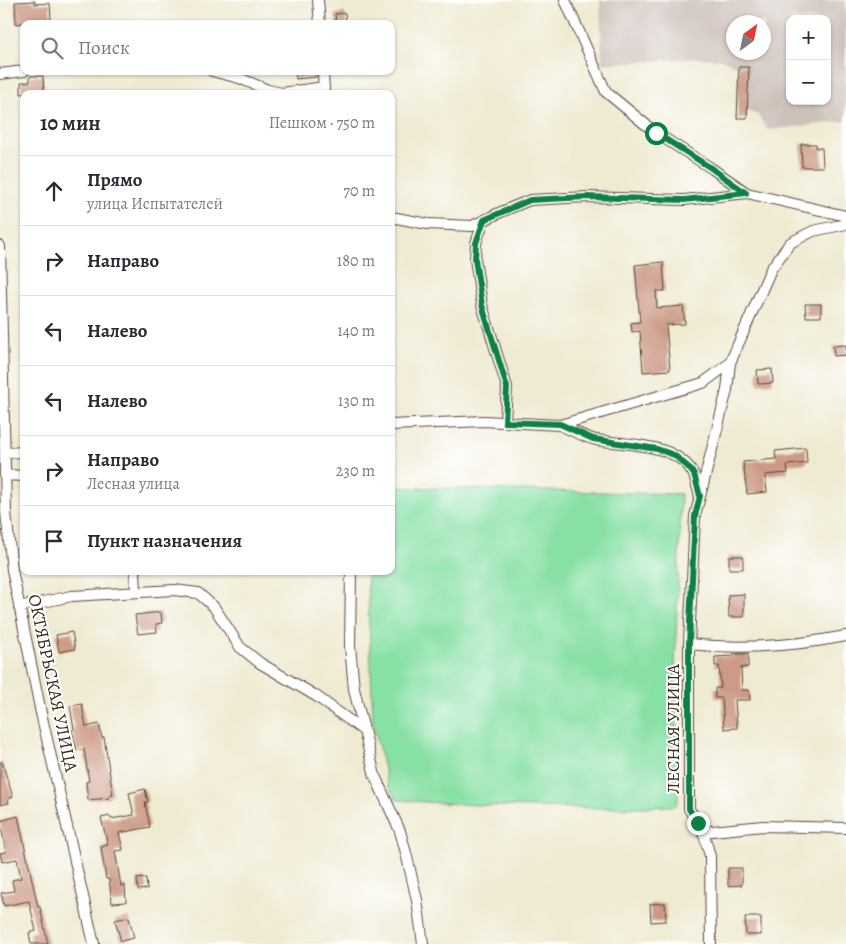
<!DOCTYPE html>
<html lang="ru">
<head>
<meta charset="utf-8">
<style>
  :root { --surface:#fff; --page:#f2f2f3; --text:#2b2b33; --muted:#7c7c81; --line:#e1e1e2 }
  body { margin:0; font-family:Alegreya,serif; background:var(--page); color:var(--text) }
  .controls { position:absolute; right:15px; top:15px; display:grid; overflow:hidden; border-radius:10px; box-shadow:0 1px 4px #0004 }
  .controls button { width:45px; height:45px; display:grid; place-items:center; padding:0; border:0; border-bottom:1px solid var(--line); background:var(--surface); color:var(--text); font:25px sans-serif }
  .compass { position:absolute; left:726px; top:15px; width:45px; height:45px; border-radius:50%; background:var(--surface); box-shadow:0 1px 4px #0004; rotate:33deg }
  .stop { position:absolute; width:15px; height:15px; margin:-11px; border:4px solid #0b8043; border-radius:50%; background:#fff }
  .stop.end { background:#0b8043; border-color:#fff; box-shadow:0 1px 5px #0008 }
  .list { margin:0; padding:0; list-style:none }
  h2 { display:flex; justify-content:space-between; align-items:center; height:65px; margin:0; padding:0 20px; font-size:21px }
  h2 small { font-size:16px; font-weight:400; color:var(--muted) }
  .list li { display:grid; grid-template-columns:32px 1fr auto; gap:15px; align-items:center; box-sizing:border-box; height:70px; padding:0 20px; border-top:1px solid var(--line) }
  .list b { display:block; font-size:19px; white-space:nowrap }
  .list p { margin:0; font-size:16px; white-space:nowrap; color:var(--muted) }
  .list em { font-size:16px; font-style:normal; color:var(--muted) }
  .icon { flex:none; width:28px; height:28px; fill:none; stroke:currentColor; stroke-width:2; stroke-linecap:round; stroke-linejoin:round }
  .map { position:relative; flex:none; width:846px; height:944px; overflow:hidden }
  .search { position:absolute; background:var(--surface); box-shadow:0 1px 4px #0004; left:20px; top:20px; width:375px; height:55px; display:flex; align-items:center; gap:12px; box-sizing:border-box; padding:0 18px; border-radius:10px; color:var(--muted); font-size:19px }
  .panel { position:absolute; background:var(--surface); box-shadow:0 1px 4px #0004; left:20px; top:90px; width:375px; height:485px; border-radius:10px }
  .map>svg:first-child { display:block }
  .industrial { fill:#cec1ba; fill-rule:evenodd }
  .green { fill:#87e0a5; stroke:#618562 }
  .building { fill:#cc9a86 }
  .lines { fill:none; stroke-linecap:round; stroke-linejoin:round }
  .minor-casing { stroke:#564739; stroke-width:12 }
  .minor { stroke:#fff; stroke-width:10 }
  .route { stroke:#0b8043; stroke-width:6 }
  .labels { text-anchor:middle; stroke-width:4; stroke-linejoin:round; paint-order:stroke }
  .street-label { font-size:18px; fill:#3b2a1e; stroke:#fff }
</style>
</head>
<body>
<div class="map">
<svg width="846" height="944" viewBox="0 0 846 944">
  <rect width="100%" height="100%" fill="#fff"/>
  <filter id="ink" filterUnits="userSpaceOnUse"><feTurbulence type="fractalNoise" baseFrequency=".02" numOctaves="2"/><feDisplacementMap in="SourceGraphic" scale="10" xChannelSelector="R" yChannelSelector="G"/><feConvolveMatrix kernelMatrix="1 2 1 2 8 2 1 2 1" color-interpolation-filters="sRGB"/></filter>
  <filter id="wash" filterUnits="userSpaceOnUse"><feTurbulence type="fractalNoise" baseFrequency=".0096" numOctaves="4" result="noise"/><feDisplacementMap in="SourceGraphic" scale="20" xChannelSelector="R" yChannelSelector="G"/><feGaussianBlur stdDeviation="1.12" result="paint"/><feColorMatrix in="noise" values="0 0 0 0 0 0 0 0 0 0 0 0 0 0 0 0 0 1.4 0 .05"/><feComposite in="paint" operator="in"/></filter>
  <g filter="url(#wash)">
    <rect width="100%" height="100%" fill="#efead2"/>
    <path class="industrial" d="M600,0h246v121l-78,9 -11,-16 -10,-2v6h-10l2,-51 -19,-8 -17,-1 -101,6zM790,19h37v82h-37zM734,22h30v30h-30z"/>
    <path class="green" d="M391,487l290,7 -6,172 3,136 -3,4c-93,4 -185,1 -278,-6l-9,-14 -15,-63 -6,-152h24z"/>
    <g id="blocks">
      <path class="building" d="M35,1v3l15,-1 1,16 -35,5 -1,-22z
        M345,13l1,11h-10l-1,-10z
        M739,67h10l-2,51h-10z
        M295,71h21v6l-20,2z
        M30,76h13l1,17 -23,1v-12h9z
        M801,144h15v4h6l1,19h-21z
        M663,262l2,29h-9l1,17 26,-2 2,18 -19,1 4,45 -27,2 -3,-41 -8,1 -1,-9 9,-1 -5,-57z
        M805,304h16v13h-15z
        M846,345v10l-12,1 -1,-10z
        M772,369l1,14 -15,1 -1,-14z
        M806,448l1,15 -20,2 1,8 -23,2 2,17 -20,2 -4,-32 33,-3 -1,-8z
        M729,556h14v13h-14z
        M744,594v23h-15l-1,-22z
        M161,612l1,11 -6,1 1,8 -19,2 -3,-19z
        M72,632l3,17 -16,3 -3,-17z
        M733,654h15v13l-7,1 1,22h7l1,10h-15l2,28 -13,1 -2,-31h-7v-10h6l-2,-22h-4v-9l18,-1z
        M82,704l4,23 13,-3 3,14 2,-1 9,58 -4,1v2l-21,2 -2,-18 3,-1 -5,-32 -7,2 -5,-21 2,-1 -4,-23z
        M0,762h2l11,35 -5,2 1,4 -9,2z
        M145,789l3,13h-3l5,25 -31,6 4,17 -8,1 6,35 4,-1 1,17 -14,1 -3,-24h-3l-5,-32 7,-2 -7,-27 9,-2 1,3 23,-4 -5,-22z
        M18,816l20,91h2l8,37h-17l-2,-11 7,-2 -7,-30 -25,5 -3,-13 13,-2 -2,-11 9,-2 -4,-19 -15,3 -2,-9 6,-1 -6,-31z
        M728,868h14v17l-14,1z
        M146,878l1,11 -9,1 -1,-11z
        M665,903l1,18 -15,1 -1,-18z
        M129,917l5,21 -13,3 -6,-21z
        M745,917h16v18h-15z"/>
    </g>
  </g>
  <g filter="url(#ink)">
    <use href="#blocks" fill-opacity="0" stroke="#564739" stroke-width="1"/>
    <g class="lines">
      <defs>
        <path id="minor" d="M318,0l2,24
          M565,0l41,92 50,41 55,35 36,25 99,23
          M212,71l27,7 29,12 14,3 42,-6
          M323,71l1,22
          M0,74l24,-3
          M391,217l37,7 44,2 29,-14 29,-12 57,-3 97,3 63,-7
          M484,220l-8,23 -1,16 7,46 25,82 -2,35
          M0,246l6,266 6,58 29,143 53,231
          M391,425l93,-4 76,4 143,-42 27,-20 41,-94 19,-26 23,-12 33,-7
          M560,425c11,5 24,12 36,15 30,5 82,2 98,35 2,5 3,12 5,18
          M5,453l19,-1
          M5,475l19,1
          M135,571l1,21
          M351,571l-1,75 4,43 21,87 25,55 6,22 11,47 6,44
          M19,607l53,-11 102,-6 24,3 16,14 26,40 20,16 56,33 48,35
          M689,644c53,6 105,2 157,-8
          M702,832l61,-6 83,2
          M711,944l-1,-88 -5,-18 -7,-15 -9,-14v-165l6,-128 32,-126 3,-27"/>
      </defs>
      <use href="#minor" class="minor-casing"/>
      <use href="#minor" class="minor"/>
    </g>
  </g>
  <g class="lines" filter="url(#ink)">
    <path class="route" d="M656,133l55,35 35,25 -62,7 -97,-3 -57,3 -46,20 -8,23 -1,16 7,46 25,82 -2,35 55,2 33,15 64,10 17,6 13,11 7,8 6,22 -5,20 -6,128v165l9,14"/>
  </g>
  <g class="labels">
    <g class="street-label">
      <text transform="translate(53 683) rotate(78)" y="6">ОКТЯБРЬСКАЯ УЛИЦА</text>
      <text transform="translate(673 729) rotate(-90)" y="6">ЛЕСНАЯ УЛИЦА</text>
    </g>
  </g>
</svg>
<div class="controls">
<button>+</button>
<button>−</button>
</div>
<svg class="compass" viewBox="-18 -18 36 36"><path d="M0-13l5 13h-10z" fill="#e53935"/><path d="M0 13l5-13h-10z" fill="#7c7c81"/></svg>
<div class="stop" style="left:656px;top:133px"></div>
<div class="stop end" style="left:698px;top:823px"></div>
<div class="search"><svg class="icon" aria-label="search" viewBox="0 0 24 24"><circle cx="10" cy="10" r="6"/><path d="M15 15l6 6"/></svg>Поиск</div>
<section class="panel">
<h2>10 мин<small>Пешком · 750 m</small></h2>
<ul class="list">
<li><svg class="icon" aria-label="ahead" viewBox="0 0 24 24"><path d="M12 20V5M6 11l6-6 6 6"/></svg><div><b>Прямо</b><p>улица Испытателей</p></div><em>70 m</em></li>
<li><svg class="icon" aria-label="right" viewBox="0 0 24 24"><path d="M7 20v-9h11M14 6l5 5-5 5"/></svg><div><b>Направо</b></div><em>180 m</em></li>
<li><svg class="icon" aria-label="left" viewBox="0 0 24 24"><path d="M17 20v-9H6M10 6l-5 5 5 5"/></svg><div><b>Налево</b></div><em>140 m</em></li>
<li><svg class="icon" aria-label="left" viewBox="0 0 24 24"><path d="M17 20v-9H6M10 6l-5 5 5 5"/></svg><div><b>Налево</b></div><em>130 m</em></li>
<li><svg class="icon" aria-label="right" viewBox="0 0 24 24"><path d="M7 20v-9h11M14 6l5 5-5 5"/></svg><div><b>Направо</b><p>Лесная улица</p></div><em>230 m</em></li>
<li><svg class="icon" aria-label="arrive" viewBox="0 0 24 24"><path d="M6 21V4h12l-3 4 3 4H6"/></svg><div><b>Пункт назначения</b></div></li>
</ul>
</section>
</div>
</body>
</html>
